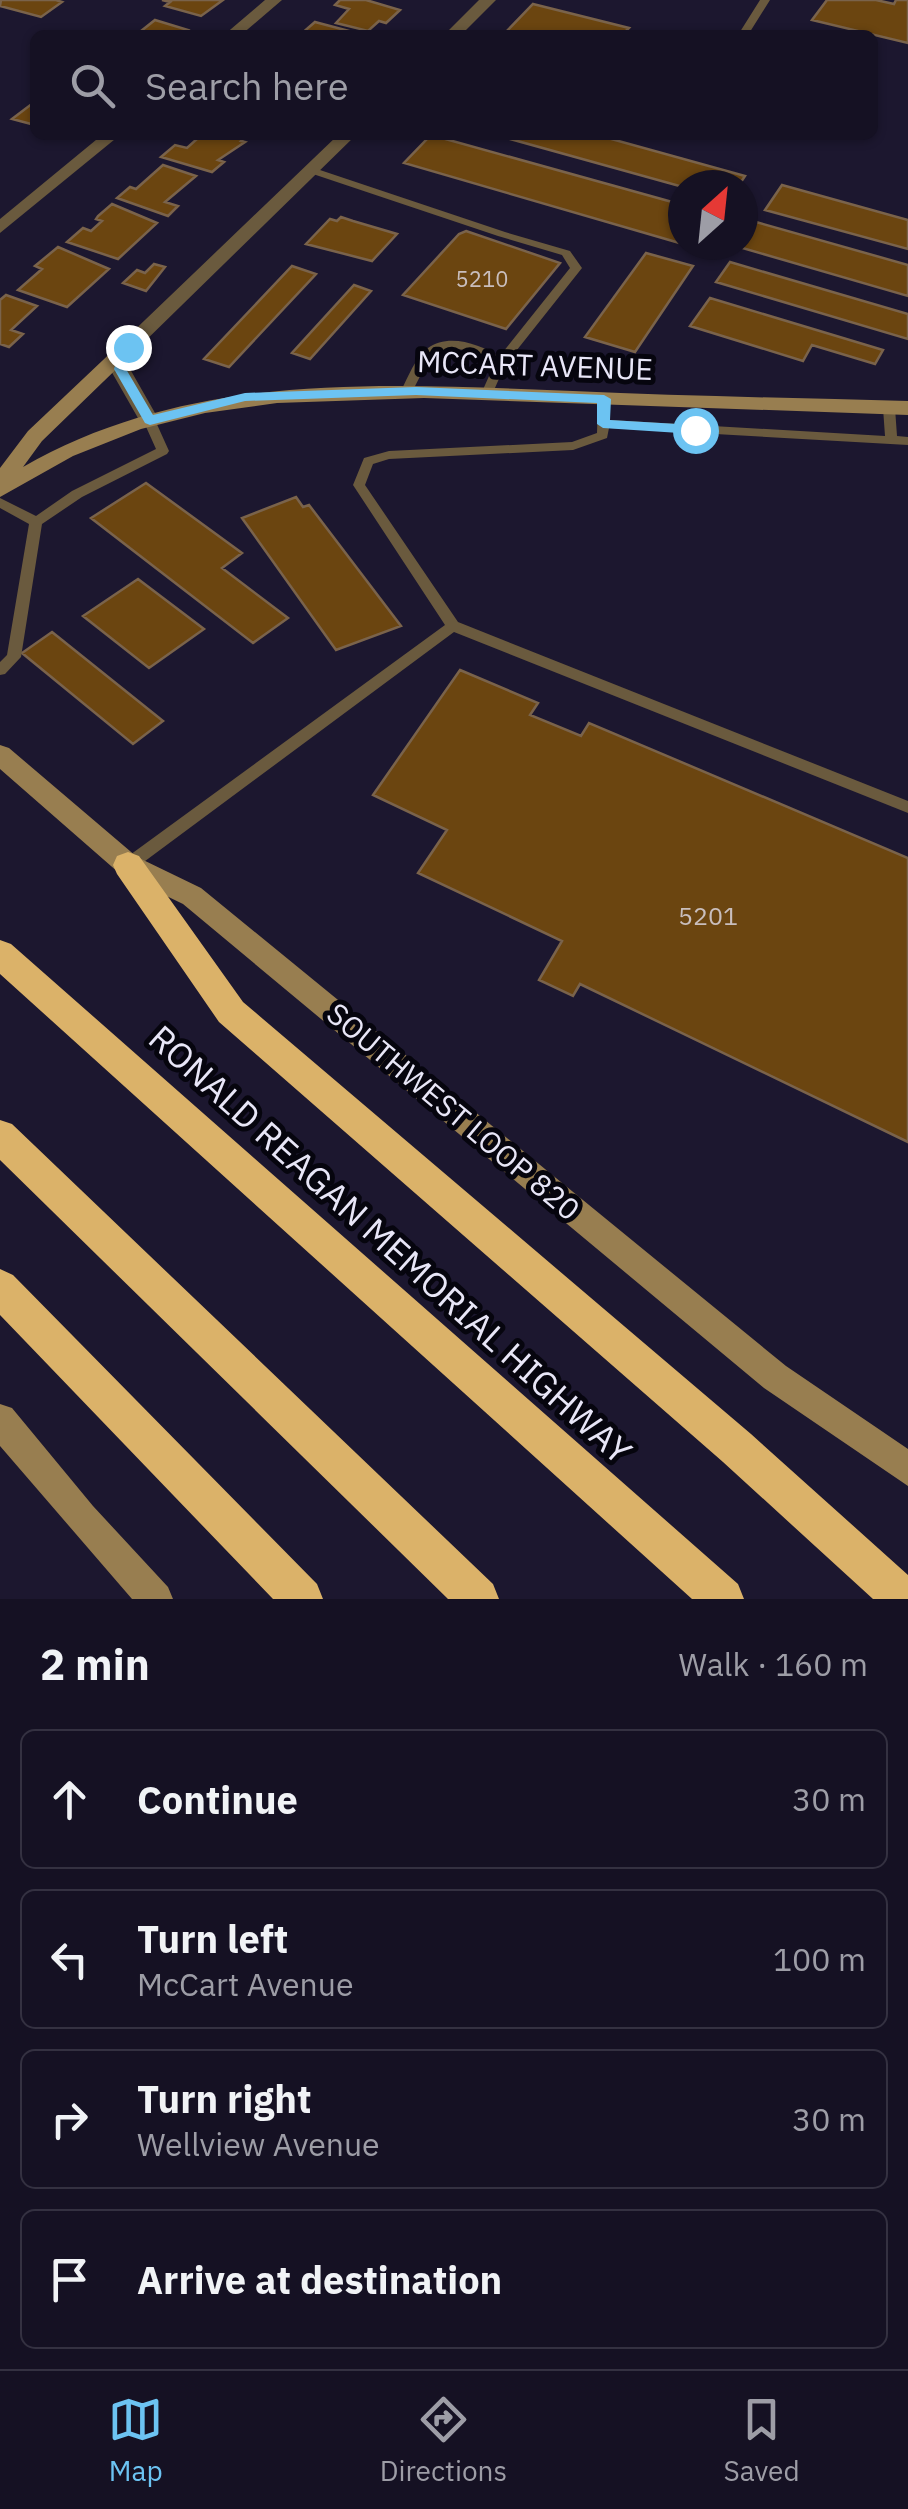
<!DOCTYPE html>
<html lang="en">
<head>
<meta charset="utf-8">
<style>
  :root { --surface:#151123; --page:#221f30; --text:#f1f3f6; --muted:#9d9da6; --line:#343141; --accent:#6cc3f2 }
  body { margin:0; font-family:"IBM Plex Sans",sans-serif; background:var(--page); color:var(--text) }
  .compass { position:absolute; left:668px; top:170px; width:90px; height:90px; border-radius:50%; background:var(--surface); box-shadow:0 2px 8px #0004; rotate:27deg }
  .stop { position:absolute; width:30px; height:30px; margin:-22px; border:8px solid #6cc3f2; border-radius:50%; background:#fff }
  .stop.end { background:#6cc3f2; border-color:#fff; box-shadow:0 2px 10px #0008 }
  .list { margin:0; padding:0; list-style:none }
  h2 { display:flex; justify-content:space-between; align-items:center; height:130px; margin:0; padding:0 40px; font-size:42px }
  h2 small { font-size:32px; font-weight:400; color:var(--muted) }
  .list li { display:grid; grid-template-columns:65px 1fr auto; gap:30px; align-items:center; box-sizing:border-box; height:140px; margin:0 20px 20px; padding:0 20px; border:2px solid var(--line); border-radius:15px }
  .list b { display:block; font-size:38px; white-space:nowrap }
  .list p { margin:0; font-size:32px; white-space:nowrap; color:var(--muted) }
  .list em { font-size:32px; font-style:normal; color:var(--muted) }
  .icon { flex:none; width:55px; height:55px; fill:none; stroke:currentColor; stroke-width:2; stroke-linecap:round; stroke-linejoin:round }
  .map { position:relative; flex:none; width:908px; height:1599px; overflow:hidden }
  .search { position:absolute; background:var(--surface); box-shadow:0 2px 8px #0004; left:30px; right:30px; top:30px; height:110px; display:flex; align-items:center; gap:25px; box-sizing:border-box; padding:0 35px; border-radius:15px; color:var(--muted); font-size:38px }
  .sheet { height:770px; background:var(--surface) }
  nav { display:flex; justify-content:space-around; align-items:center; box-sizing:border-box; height:140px; border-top:2px solid var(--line); background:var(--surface); font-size:28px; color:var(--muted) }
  nav a { display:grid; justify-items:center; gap:5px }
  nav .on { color:var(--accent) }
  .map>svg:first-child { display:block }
  .building { fill:#6b4510; stroke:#7a634b; stroke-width:2.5 }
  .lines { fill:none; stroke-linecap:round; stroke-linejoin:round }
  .lane { fill:#6a5a3e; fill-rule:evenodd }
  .street { fill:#6a5a3e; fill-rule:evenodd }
  .secondary { fill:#987e50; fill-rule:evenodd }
  .highway { fill:#dbb269; fill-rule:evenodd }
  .route { fill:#6cc3f2 }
  .labels { text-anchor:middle; stroke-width:10; stroke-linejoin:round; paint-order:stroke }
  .far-number-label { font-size:22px; fill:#c9bebd }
  .number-label { font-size:25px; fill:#c9bebd }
  .street-label { font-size:30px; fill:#e8e6f7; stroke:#06050e }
  .near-street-label { font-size:35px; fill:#e8e6f7; stroke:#06050e }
</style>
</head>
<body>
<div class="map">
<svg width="908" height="1599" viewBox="0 0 908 1599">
  <rect width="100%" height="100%" fill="#1c172f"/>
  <path class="building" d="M56,0l6,2 -21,15 -41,-11 1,-6z
    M162,0h61l-22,16 -36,-10 5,-4z
    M340,0h26l34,10 -14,13 -7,-2 -11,10 -32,-8 13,-14 -14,-4z
    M827,0h49l18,4 2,-4h12v43l-96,-23z
    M533,4l96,24 -7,7h-119z
    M155,20l33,10 -6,5h-46z
    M315,22l49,13 -63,-1z
    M33,103l2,22 -23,-6z
    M195,135h43l7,2 -4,4 4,1 -27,18 6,2 -12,10 -51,-15 14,-12 12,3 10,-9 -6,-1z
    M431,135l252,70v39l-279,-81z
    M496,135h101l148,41 -6,9 -56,2z
    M163,165l33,11 -31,26 13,4 -10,10 -51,-18 13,-11 6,2z
    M782,185l126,35v29l-143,-39z
    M112,204l45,19 -39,36 -51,-17 16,-14 8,3 11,-10 -6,-2 2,-3z
    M341,217l12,4 44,13 -25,27 -66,-17 24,-25 7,2z
    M756,222l152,43v31l-169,-49z
    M466,231l94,32 -54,66 -103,-34 56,-61z
    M58,247l51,22 -42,38 -49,-17 24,-21 -7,-3z
    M646,253l47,13 -58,86 -50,-15z
    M730,262l178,52v25l-192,-57z
    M154,264l11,3 -19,24 -23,-8 14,-13 8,3z
    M292,266l24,8 -87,93 -25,-8z
    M354,285l17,6 -61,68 -18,-6z
    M6,295l31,11 -26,24 12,4 -14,13 -9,-3v-44z
    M710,298l173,52 -8,14 -63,-19 -9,16 -113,-35z
    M146,483l96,70 -20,15 66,50 -35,25 -162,-125z
    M296,497l7,10 6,-2 92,121 -65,24 -94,-132z
    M138,579l66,50 -55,39 -66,-52z
    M52,632l111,89 -30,23 -111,-91z
    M460,670l78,33 -8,12 51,21 8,-13 319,135v284l-328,-158 -7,12 -34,-16 23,-39 -144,-68 29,-43 -74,-35z"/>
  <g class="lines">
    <path class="lane" d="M760,0h10l-22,35h-10z
      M311,167l194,65 65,19 12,17 -77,97 -14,32h-8l-2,-3 13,-29c-9,-8 -18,-13 -30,-15 -34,-6 -39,19 -53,44h-8l-2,-3c7,-14 14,-33 27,-43 20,-15 53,-4 71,9l71,-89 -8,-13 -64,-19 -191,-64 -1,-2z
      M604,395l6,4v21l275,16 -2,-28 6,-4 6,4 2,28 11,1v8l-299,-17 -2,10 -34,12 -184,9 -16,5 -8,21 93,137 450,179v12l-454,-181 -321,238 -5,1 -5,-1 -3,-5 3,-5 322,-235 -92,-140 11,-27 25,-7 183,-9 25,-9 1,-34z
      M149,416l6,4 14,31 -2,3 -85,43 -40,27 -21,133 -16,17 -5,1v-13l7,-7 22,-131 -29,-16v-10l36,18 36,-25 84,-42 -13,-29z"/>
    <path class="street" d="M265,0h17l-41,35h-17z
      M479,0h17l-35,35h-17z
      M102,135h18l-120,98v-14z
      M338,135h18l-219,214 -7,20 29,51 -3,5h-14l-32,-56 11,-26z"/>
    <path class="secondary" d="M128,341l7,2v8l-93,90 -19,26c169,-97 362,-83 550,-76 111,5 223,7 335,10v14l-484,-17 -147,5 -72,10 -64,16 -68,27 -73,41v-29l28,-37 93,-88z
      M0,745l9,3 128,109 64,31 585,478 122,83v37l-144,-98 -581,-484 -64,-31 -119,-104z
      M0,1404l12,4 81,98 75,81 5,12h-41l-132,-153z"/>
    <path class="highway" d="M128,852l11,4 104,146 508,432 157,141v24h-35l-150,-137 -504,-440 -102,-148 -4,-9 4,-9z
      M0,940l11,4 727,640 6,15h-52l-692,-625z
      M0,1120l12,4 481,460 6,15h-51l-448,-439z
      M0,1269l13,6 304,309 6,15h-50l-273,-284z"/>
  </g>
  <path class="route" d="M128,343l6,4 -8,22 27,46 92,-22 171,-6 188,8 7,4 -1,21 85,5 6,5 -6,4 -92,-6 -6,-4v-21l-181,-8 -171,6 -95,24 -5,-2 -31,-54 7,-22z"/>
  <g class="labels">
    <g class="far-number-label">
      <text x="482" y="287">5210</text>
    </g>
    <g class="number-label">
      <text x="708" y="925">5201</text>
    </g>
    <g class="street-label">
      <text transform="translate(535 366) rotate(2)" y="10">MCCART AVENUE</text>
      <text transform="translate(453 1112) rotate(40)" y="10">SOUTHWEST LOOP 820</text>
    </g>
    <g class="near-street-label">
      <text transform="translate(390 1245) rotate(42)" y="12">RONALD REAGAN MEMORIAL HIGHWAY</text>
    </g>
  </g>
</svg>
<svg class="compass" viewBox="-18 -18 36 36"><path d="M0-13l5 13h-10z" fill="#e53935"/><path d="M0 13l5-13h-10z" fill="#9d9da6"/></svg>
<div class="stop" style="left:695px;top:430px"></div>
<div class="stop end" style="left:128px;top:347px"></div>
<div class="search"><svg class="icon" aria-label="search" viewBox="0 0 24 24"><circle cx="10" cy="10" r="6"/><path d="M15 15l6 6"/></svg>Search here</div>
</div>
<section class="sheet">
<h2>2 min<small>Walk · 160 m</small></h2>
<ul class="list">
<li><svg class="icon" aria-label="ahead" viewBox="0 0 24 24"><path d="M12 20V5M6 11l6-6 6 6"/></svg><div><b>Continue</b></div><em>30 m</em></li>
<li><svg class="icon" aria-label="left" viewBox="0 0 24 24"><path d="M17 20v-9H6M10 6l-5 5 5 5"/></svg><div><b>Turn left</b><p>McCart Avenue</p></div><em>100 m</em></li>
<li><svg class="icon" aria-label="right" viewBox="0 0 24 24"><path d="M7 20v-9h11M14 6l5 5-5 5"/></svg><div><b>Turn right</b><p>Wellview Avenue</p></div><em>30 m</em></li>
<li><svg class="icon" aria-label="arrive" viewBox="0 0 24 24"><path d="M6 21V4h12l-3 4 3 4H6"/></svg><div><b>Arrive at destination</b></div></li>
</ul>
</section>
<nav>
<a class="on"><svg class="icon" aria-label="map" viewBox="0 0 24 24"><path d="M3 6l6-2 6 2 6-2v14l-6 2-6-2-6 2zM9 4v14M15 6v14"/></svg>Map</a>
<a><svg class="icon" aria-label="directions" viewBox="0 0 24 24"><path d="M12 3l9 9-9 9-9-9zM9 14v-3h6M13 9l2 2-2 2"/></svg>Directions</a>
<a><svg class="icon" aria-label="saved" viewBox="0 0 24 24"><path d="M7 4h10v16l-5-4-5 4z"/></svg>Saved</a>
</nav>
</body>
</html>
